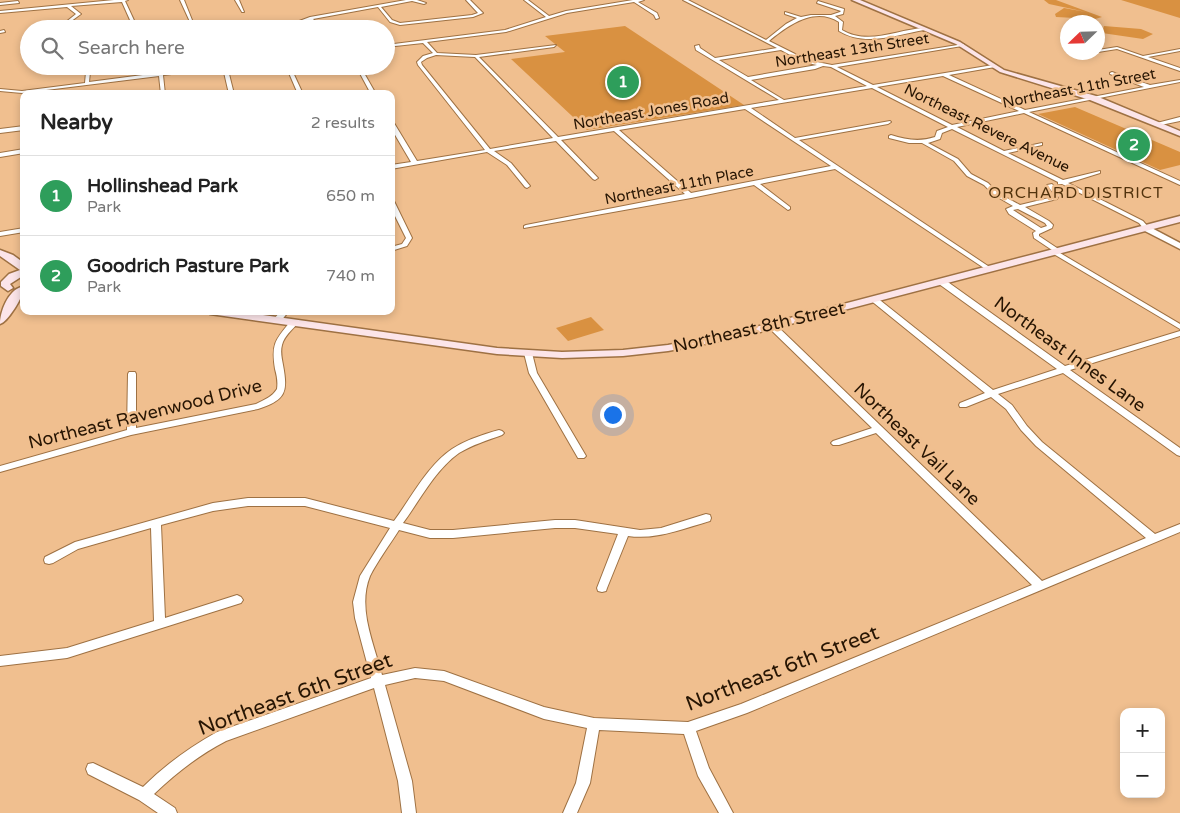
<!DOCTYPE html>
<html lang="en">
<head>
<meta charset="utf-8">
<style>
  :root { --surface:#fff; --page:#f2f2f2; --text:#222; --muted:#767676; --line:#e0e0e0; --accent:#145d91 }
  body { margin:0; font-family:"Varela Round",sans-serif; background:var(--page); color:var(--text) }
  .controls { position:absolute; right:15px; bottom:15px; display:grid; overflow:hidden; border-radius:10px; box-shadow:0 2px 8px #0003 }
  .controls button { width:45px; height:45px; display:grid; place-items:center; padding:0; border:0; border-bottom:1px solid var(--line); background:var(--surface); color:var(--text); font:25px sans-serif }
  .compass { position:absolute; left:1060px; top:15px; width:45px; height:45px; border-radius:50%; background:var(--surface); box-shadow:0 2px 8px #0003; rotate:247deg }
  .you { position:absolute; left:612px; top:414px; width:18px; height:18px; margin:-12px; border:4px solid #fff; border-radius:50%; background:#1a73e8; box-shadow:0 0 0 8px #1a73e833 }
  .badge { display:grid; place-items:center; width:32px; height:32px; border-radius:50%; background:var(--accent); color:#fff; font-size:16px; font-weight:700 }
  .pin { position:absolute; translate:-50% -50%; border:2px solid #fff; box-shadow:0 1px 5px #0006 }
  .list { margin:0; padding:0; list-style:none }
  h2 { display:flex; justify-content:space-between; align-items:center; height:65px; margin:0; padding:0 20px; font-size:21px }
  h2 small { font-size:16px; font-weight:400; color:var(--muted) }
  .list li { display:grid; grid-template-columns:32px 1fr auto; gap:15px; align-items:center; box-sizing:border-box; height:80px; padding:0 20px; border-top:1px solid var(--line) }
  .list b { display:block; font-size:19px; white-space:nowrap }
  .list p { margin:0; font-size:16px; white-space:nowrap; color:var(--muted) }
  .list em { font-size:16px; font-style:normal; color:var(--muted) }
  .icon { flex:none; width:28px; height:28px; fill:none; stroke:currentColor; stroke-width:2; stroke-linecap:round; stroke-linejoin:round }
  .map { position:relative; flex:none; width:1180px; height:813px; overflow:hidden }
  .search { position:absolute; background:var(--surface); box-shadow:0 2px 8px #0003; left:20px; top:20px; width:375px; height:55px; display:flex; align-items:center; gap:12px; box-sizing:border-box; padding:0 18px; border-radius:28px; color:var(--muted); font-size:19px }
  .panel { position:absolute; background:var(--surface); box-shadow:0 2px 8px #0003; left:20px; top:90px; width:375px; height:225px; border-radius:10px }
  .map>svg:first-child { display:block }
  .green { fill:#d99141 }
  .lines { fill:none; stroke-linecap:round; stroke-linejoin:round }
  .minor-casing { stroke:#9e7143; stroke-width:2 }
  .tertiary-casing { stroke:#9e7143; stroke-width:3 }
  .secondary-casing { stroke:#9e7143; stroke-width:3 }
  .minor { fill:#fff; fill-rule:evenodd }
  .tertiary { fill:#fff; fill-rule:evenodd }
  .secondary { fill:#fce5e9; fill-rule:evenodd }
  .labels { text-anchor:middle; stroke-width:5; stroke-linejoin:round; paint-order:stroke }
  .far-street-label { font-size:15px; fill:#271503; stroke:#f0bf8f }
  .far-neighbourhood-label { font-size:16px; letter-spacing:1px; fill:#52330d; stroke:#f0bf8f }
  .street-label { font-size:18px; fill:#271503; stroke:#f0bf8f }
  .near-street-label { font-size:21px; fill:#271503; stroke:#f0bf8f }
</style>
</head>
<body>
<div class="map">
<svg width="1180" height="813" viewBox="0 0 1180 813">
  <rect width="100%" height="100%" fill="#f0bf8f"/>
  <path class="green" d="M1044,0h12l46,17 -7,2 -39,-2 -1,-3 9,-6 22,4 -37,-8z
    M1121,0h59v18z
    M625,26l119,79 -157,25 -76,-71 54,-7 -20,-16z
    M1104,26l37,3 12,5 -10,5 -41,-6z
    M1075,107l105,45v13l-20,5 -122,-56z
    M591,317l13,13 -36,11 -12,-13z"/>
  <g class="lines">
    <defs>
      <path id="minor" d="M114,0h14l-3,1 13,28h-4l-12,-27 -51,4 10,8 -11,8 -1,7h-4l1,-7 10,-8 -9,-7 -67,6v-2z
        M180,0h4l10,25 -3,-1z
        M235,0h4l5,12h-2z
        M406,0h11l9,3 -2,1 -12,-3 -31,6 11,13 8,3 72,-8 6,-2 -12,-13h4l13,13 -10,4 -73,8 -10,-3 -12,-15 -65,12 10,10h-5l-9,-9 -24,9h-7l32,-12z
        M524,0h4l21,16 17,-5 67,-11h11l-6,2 19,11 2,5 -3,1 -2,-4 -20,-13 -67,11 -61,19 -79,10 10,11 39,2 80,-10 -2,2 -75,10 79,80 221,-37 -83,-50 -1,-4 4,-1 1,3 15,10 62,-10 -94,-48h5l78,40 20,-16 11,-6 -12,-4v-2l16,5 10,-2h20l9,-3 1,-1 -24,-8 1,-2 26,8 -1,5 -8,2 8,6 -1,8c27,16 55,-1 83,-2l-1,2c-28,5 -59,17 -85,1v-9c-24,-16 -51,3 -70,19l38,19 25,5 132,-21 -2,2 -125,21 36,18 120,-20h2v2l-46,8 76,35 119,-23 -34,-13v-1l2,-1 38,13 30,-5v2l-151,30 151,69v4l-156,-72 -67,14 47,24 38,-8v2l-34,8 55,27 37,-9v2l-32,10 75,38 6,7 -1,1h-4l-5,-6 -77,-39h-4v-2l-106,-53 -10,4 -2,6 -12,4 30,16 13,15 17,9 10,10 22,12 33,-8 1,-3 -7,-9 5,-1 8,10 -3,5 -32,8 24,14 4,4 -1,3 -13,6v2l21,14 1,1 -1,2 120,71v5l-128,-76 -1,-1 1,-2 -18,-12 -1,-5 3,-2 -27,-17 -3,-5 7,-3 -19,-11 -10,-10 -17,-9 -13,-15 -32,-18h-13l-20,-5v-2l2,-1c15,5 29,7 44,2l2,-6 11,-4 -76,-39 -121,20 44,30 95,-17 1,1 -3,2 -89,16 192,128v2h-4l-152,-101 -75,15 30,23v2l-2,1 -34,-25 -63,13 -167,30v-2l2,-1 159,-31 -71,-63 -53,9 36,37 1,1 -3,2 -2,-1 -37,-38 -62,10 17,12 19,23 -3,2 -2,-1 -18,-22 -20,-13 -96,17v-4l20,-3 -20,-34v-7l3,2 23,38 68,-11 -67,-85 -1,-3 6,-6 10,-3 -10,-10 -37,4v-2l119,-15 41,-13zM781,50l22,12 14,3 -69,12 -29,-17zM436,55l39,2 78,81 -63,11 -68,-84 -1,-3 6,-4zM823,66l8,1 36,19 -83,14 -33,-20 64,-11zM943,76l76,35 -67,14 -75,-38zM745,109l86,57 -140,27 -72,-63zM1018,209l27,14 2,3 -6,2 -28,-18z
        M18,1l1,2 -19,2v-2z
        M4,30l1,2 -5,1v-2z
        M1117,47l26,9 37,-7v2l-32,6 32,11v3l-63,-22 -19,3v-2z
        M1084,52h9l-14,4 -2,-1z
        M91,66h5l-6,6 -1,10 123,-16h15l7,28h-5l-6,-26 -60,7 2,19h-4l-2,-18 -137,17 -22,-2v-2l22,2 63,-8 1,-11z
        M286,66h4l13,28h-5z
        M356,66h4l16,28h-5z
        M1180,117v4l-24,5 -3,-2z
        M24,126v4l-24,3v-4z
        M24,149v4l-24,4v-4z
        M391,199l3,2 18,37 -5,8 -16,5v-4l11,-3 4,-6 -15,-30z
        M24,228v4l-24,4v-4z
        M939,280h6l120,86 115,-35v5l-110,34 110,78v8l-3,-1 -114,-82 -65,21 14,11 15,21 15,16 113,92 25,-10v8l-433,181 -51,18 13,37 24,45h-14l-21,-37 -14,-42 -85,-4 -9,53 -13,30h-14l13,-30 11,-55 -43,-9 -100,-38 -29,-3 -30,7 27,96 4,32h-14l-4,-32 -24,-93 -148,53c-27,14 -50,32 -72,53l21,14 2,5h-19l-19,-13 -51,-26 -2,-5 2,-5 5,-1 50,24c22,-22 47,-40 74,-55l154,-54 -16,-60 -2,-16 7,-26 30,-48 -85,-22h-57l-35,5 -52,14 4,93 72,-23 4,2 2,3 -2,3 -174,55 -67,8v-10l67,-8 87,-27 -3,-93 -73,21 -25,14 -4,1 -4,-1 -1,-3 1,-3 30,-15 138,-39 35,-5h57l89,23c17,-23 34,-56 58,-72 14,-9 32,-15 47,-19l3,1 2,2 -2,2c-14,5 -30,10 -43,18 -24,17 -39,47 -56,70l27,7h23l102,-10h20l65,10 21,-2 45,-14 4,1 1,3 -1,3c-28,8 -54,19 -82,15l-21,52 -1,3 -4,1 -4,-1 -1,-3 21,-54 -43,-6h-20l-102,10h-23l-31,-8c-9,14 -22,32 -29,46 -13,32 4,68 12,99l33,-7 29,3 100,36 50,11 94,4 53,-18 291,-119 -156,-152 -37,12h-6l-2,-2 2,-2 39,-13 -103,-100 -1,-2 1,-2h6l267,257 104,-43 -110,-92 -15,-16 -15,-21 -15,-12 -25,10h-6l-1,-2 1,-2 25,-10 -116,-94 4,-2h3l117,93 64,-21 -118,-85z
        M281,311h8l-9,11h-6l-1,-2z
        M291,321h6l1,2c-6,7 -14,13 -16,22 -2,7 0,14 1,20 5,27 3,35 -25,44l-127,26 -131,37v-6l127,-36 1,-56 1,-2h6l1,2v54l120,-24c8,-4 16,-7 21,-15 1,-7 0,-13 -2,-20 -4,-25 0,-29 16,-48z
        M525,351h3l4,2 5,20 49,83 -2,2h-6l-49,-85 -5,-20z"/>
      <path id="tertiary" d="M1146,225l34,18v6l-37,-19v-4z"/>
      <path id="secondary" d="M852,0h8l100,42 44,28 92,26 84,35v5l-90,-36 -90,-28 -44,-28z
        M1180,216v6l-439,115 -73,14 -45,5 -61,2 -65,-4 -287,-40 -5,-3h30l262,37 65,4 61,-2 45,-5 72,-14z
        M0,250l13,5 11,8v12l-14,9 3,4 -5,3 -7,-5v-4l8,-8 11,-4 -20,-14z
        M21,287l3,1c0,7 -16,34 -24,36 0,-12 8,-33 21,-37z"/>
    </defs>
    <use href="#minor" class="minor-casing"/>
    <use href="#tertiary" class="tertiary-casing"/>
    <use href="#secondary" class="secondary-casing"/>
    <use href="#minor" class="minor"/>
    <use href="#tertiary" class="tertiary"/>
    <use href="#secondary" class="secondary"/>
  </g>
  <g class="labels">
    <g class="far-street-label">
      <text transform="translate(852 50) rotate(-9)" y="5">Northeast 13th Street</text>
      <text transform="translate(1079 88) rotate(-11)" y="5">Northeast 11th Street</text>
      <text transform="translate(651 111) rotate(-10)" y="5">Northeast Jones Road</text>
      <text transform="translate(987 128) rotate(26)" y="5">Northeast Revere Avenue</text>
      <text transform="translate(679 185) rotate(-11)" y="5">Northeast 11th Place</text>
    </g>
    <g class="far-neighbourhood-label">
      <text x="1076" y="198">ORCHARD DISTRICT</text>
    </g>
    <g class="street-label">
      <text transform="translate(759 327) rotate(-13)" y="6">Northeast 8th Street</text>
      <text transform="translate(1070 354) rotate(36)" y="6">Northeast Innes Lane</text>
      <text transform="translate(145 414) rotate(-14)" y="6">Northeast Ravenwood Drive</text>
      <text transform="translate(917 444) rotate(44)" y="6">Northeast Vail Lane</text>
    </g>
    <g class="near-street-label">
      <text transform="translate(782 668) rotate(-21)" y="7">Northeast 6th Street</text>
      <text transform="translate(295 694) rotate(-20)" y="7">Northeast 6th Street</text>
    </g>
  </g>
</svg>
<div class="controls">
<button>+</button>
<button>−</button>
</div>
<svg class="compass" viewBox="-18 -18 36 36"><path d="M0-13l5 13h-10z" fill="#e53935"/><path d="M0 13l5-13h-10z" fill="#767676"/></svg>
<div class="you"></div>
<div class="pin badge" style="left:623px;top:82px;background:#2e9e5b">1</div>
<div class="pin badge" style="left:1134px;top:145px;background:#2e9e5b">2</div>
<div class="search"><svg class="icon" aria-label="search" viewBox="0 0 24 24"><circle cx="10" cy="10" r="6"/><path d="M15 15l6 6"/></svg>Search here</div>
<section class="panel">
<h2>Nearby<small>2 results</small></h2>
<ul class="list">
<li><span class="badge" style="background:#2e9e5b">1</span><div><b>Hollinshead Park</b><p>Park</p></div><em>650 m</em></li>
<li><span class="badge" style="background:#2e9e5b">2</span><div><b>Goodrich Pasture Park</b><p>Park</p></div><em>740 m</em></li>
</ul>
</section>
</div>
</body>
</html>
